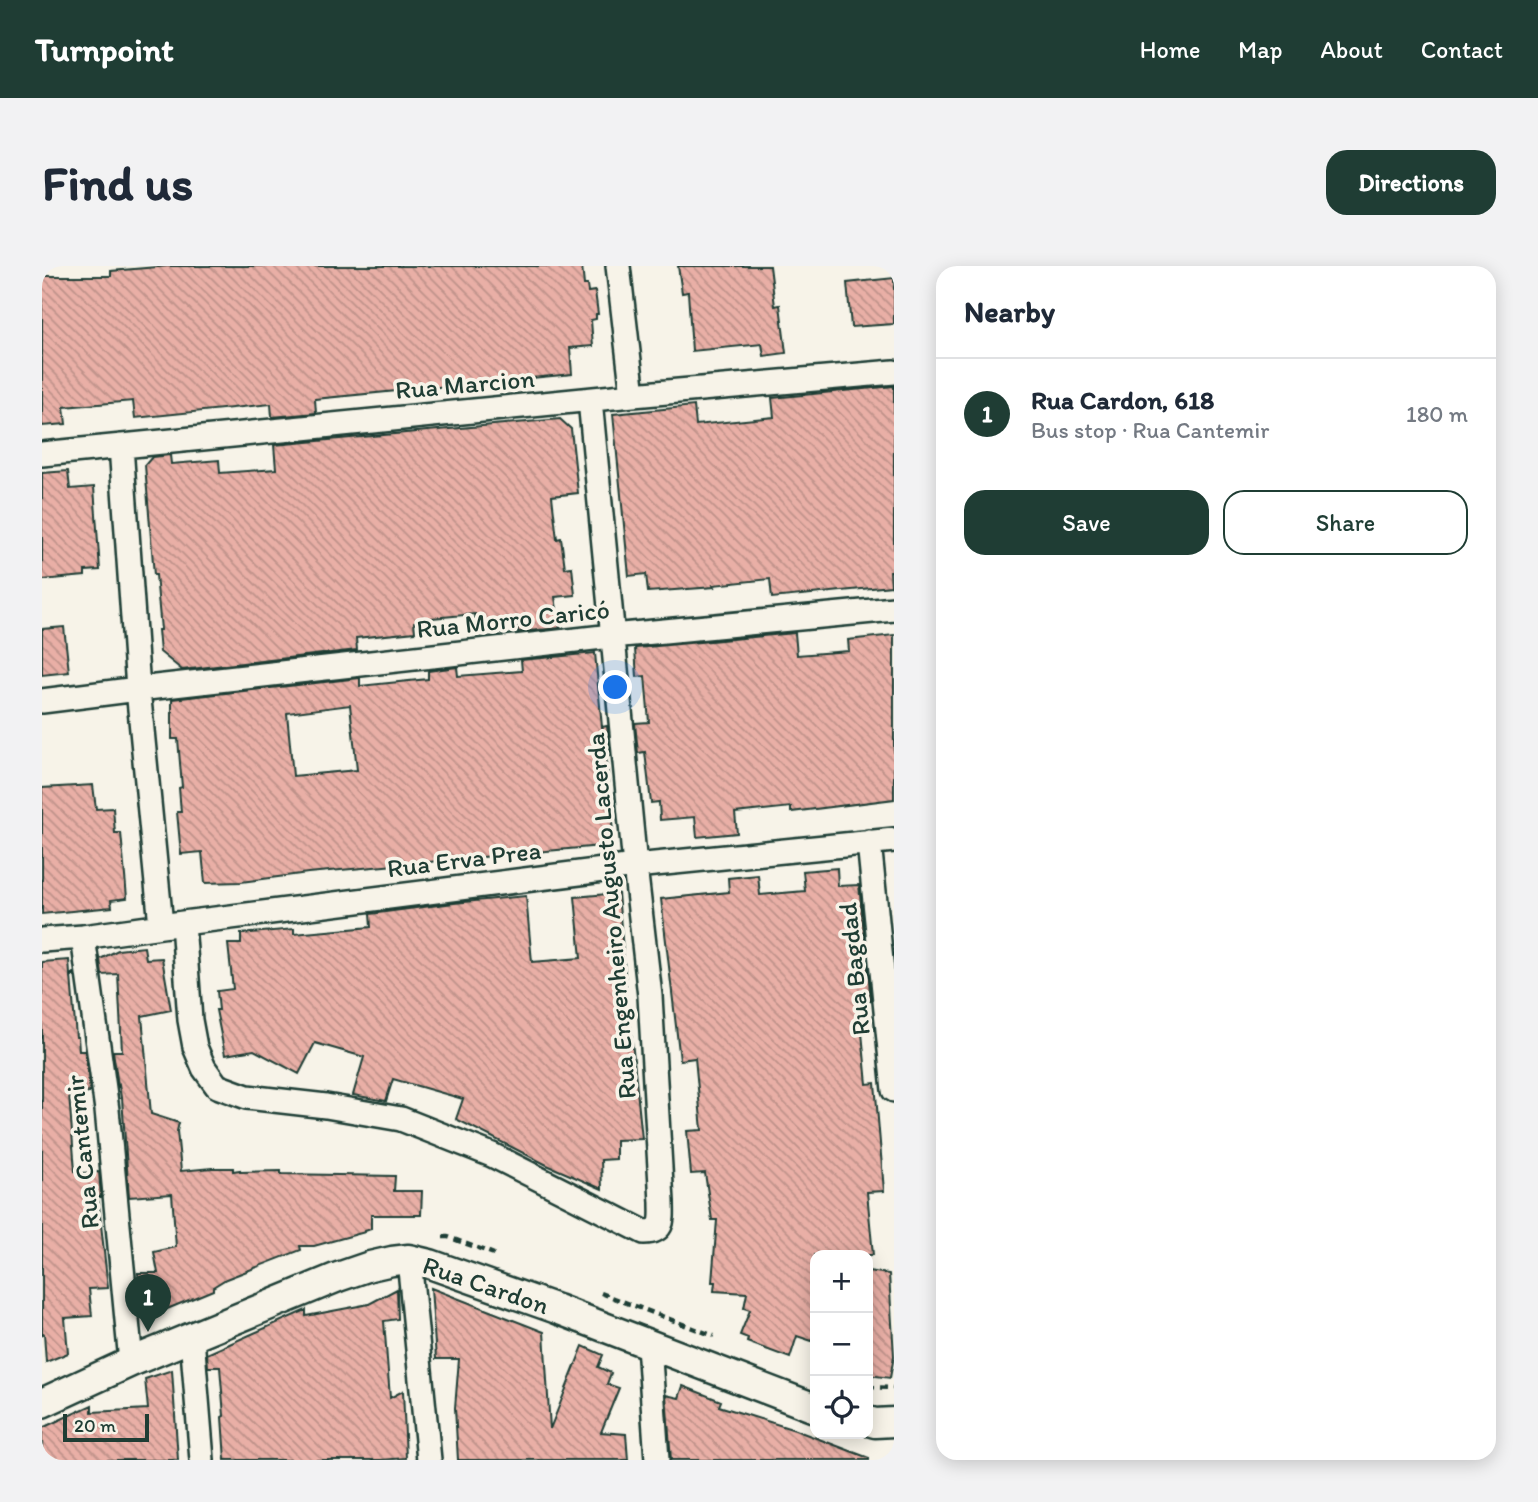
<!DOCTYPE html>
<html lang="en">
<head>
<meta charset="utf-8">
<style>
  :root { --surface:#fff; --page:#f2f2f3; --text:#1f2937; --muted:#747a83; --line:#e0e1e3; --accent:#1f3d34 }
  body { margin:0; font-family:Itim,sans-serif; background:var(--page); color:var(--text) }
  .controls { position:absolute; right:21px; bottom:21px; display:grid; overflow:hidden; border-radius:14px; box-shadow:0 4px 18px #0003 }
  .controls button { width:63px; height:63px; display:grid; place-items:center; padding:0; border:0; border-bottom:2px solid var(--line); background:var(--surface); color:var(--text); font:35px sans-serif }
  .scale { position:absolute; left:21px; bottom:18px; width:86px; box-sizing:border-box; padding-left:7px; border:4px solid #1f3d34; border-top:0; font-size:19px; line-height:24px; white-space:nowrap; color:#1f3d34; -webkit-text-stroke:5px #f7f3e8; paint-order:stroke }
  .you { position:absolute; left:574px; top:422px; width:24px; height:24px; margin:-18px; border:5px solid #fff; border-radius:50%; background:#1a73e8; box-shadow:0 0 0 10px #1a73e833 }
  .badge { display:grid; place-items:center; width:46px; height:46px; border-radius:50%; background:var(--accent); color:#fff; font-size:23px; font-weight:700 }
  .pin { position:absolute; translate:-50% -58px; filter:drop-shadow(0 2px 4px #0008) }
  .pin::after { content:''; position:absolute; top:37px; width:24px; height:21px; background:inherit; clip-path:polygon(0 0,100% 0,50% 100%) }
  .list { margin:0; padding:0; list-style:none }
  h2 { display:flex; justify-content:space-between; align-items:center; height:91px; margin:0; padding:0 28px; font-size:30px }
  h2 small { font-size:23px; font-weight:400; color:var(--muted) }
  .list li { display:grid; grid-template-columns:46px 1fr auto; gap:21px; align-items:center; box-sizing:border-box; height:112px; padding:0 28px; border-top:2px solid var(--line) }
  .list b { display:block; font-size:26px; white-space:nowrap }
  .list p { margin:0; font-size:23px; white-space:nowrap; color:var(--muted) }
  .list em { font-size:23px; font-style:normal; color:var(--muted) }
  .actions { display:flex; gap:14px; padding:21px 28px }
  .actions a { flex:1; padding:16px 0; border:2px solid var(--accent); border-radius:21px; text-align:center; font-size:24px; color:var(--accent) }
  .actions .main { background:var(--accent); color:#fff }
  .icon { flex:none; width:38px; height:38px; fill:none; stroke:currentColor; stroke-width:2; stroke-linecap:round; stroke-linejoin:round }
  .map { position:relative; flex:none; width:852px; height:1194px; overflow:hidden; border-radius:21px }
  header { display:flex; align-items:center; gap:42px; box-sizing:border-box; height:98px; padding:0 35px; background:var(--accent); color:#fff }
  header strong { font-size:33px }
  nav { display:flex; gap:38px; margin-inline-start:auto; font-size:24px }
  .intro { display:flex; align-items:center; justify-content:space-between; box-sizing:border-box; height:168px; padding:0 42px }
  h1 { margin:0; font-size:49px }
  .button { padding:18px 32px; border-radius:21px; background:var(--accent); color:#fff; font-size:24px; font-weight:700 }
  main { display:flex; gap:42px; padding:0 42px }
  aside { flex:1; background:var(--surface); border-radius:21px; box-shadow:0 4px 18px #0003 }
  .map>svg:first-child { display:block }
  .building { fill:url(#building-back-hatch); stroke:#1f3d34; stroke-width:2; fill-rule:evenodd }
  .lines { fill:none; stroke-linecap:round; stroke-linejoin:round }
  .minor-casing { stroke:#1f3d34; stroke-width:28 }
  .tertiary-casing { stroke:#1f3d34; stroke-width:33 }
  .path { stroke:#1f3d34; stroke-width:4.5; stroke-dasharray:7 5; stroke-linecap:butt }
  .minor { stroke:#f7f3e8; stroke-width:23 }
  .tertiary { stroke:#f7f3e8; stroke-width:28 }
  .labels { text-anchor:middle; stroke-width:7; stroke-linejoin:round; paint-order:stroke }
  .street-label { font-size:26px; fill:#1f3d34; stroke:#f7f3e8 }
</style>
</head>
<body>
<header>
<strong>Turnpoint</strong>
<nav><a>Home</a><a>Map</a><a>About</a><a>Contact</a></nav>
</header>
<div class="intro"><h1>Find us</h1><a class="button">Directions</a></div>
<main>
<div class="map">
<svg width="852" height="1194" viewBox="0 0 852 1194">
  <defs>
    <pattern id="building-back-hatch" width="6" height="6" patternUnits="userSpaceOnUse" patternTransform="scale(1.75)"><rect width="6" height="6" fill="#e9afa6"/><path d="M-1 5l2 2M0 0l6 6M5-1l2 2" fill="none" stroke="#bc9088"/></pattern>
  </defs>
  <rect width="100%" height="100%" fill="#f7f3e8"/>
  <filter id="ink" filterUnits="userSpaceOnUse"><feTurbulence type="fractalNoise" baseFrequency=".0143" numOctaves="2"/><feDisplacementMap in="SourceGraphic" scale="14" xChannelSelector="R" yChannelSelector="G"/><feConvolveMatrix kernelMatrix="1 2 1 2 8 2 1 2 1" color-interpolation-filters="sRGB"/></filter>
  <g filter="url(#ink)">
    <path class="building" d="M127,0h413l2,19h3l1,7 7,-1 3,23h-2v5l-5,1 2,26 -23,2 2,26 -257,25 1,14 -44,4 -1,-13 -136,14 -2,-17 -69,6 2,17 -24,2v-150h69v-5z
      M636,0h92l5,40 5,-1 6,48 -22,3 -2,-12 -70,7 -4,-59 -6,1z
      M852,12v46l-43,3 -4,-44z
      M852,120v185h-4l1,15 -119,12 -2,-19 -57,6 1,2 -66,5 -2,-18 -17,2 -16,-162 81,-8 2,19 78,-8 -2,-19z
      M518,153l11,10 7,64 -26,3 5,43 4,-1 4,30 7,-1 3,28 -20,2 5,31 -42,4 -1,-11 -41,4 -1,-11 -54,5v2l-7,1 1,10 -59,6 1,12 -175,20 -22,-18 -2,-22h3l-5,-55h-2l-9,-110 7,-8 18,-2 1,9 48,-4 1,13 56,-4 -2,-24z
      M26,205l2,18 24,-2 6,83 -15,1v5l-43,4v-107z
      M22,361l5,45 -27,3v-46z
      M753,367l2,22 52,-4 -1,-11 46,-5v164l-103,13v-5l-56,6 2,20 -40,4 -2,-20 -35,3 -1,-18 -8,1 -6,-51 -7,1 -3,-30 14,-1 -4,-46 -8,1 -2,-28 1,-1z
      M553,387l7,74 5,-1 3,30h-4l7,77 -12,13 -293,27 -67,9 -36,1 -3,-31 -21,2 -4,-42h4l-2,-24 3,-1 -4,-48h-6v-40l188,-21v8l68,-7v-8l29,-4 1,9 64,-5 -1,-11zM308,439l7,65 -64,6 -6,-63z
      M51,519l3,24 17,-1 2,25h6l6,65 -16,2 1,7 -70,7v-126z
      M795,602l1,18 21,-1 12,116 -12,1 8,82 8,-1 9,108 -17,1 6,63h-58v87l-18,-6 -7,22 -43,-16 1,-4 -8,-3 10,-25 -6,-2 3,-15 -33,-2 1,-9h-3l5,-62h-5l-7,-47 -14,1 -4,-43 15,-1 -7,-72 -15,2 -19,-161 68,-7 -1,-14 30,-3 2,20 45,-4 -2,-20z
      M576,627l8,92v37l4,-1 12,118 -26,1v19l-15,1 1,29 -55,-24 -91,-46 7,-20 -70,-20 -7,22 -33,-6 11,-38 -49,-14 -16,31 -45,-24 -29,5 -9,-45h3l-2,-19 16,-2 -5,-45h13v-10l53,-5v5l77,-7 -1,-13 84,-11 72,-7 6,66 49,-4 -6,-61z
      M102,681l2,12 16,-1 9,52 -29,6 9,98 28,9 -2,8 4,40 31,-3h21v3l7,-1v2l41,-1v3l114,2 -1,15h28l-1,24h-50v14l-6,2v1l-51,14h-14l1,4 -75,29 -13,8v3l-58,24 -13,-10 -4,-31h20l-4,-21 22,-5 -4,-53 -43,3 -7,-99h-1l-2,-13 -1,1 -5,-35h9l-4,-77 -16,1 -2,-16 18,-9z
      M27,694l1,15 4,-2v3h-3l5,61h2l1,14h6l5,41 -21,2 6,77 6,-1v3l18,-1 2,25h-3l10,91 -19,1 3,27 -27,2 3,35 -22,9 -2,-28 -2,1v-373z
      M826,1005l21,3 5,82 -4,22 -22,-3z
      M389,1022l113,44 6,97 33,-83 20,9 -5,12 13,6 -4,11 12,4 -18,44 25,2 2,26h-170l-3,-52 4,-49h-23z
      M355,1023l1,30 -14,2 6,77 13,-7 3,67 -25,2h-156l-3,-43 2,-1 -4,-49h-12l-1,-13 99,-44v6l63,-12z
      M130,1104l6,90h-136v-32l50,-23v7l56,-3 -3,-30z
      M641,1120l38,15 -2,5 76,24 74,28v2h-198l-5,-65 13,3z"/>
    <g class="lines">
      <defs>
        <path id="minor" d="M576,0l15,129
          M79,180l17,243 23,236
          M0,188l591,-59 261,-23
          M0,435l96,-12 474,-53 282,-27
          M827,576l25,248
          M141,657l7,97 5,27 9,21 13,18 30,11 79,9 75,13 91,36 152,77c21,0 18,-13 18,-30l-12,-206 -15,-130 -45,-466
          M41,671l24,173 24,252
          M0,674l41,-3 100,-14 452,-57 259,-26
          M367,993l20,201
          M150,1072l10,122
          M607,1079l8,115"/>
        <path id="tertiary" d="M0,1137l89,-41 207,-85 32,-11 22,-5 17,-2 21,5 127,45 258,99
          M826,1155l7,2 19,-1"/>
      </defs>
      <use href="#minor" class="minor-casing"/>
      <use href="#tertiary" class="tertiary-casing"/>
      <path class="path" d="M401,971h5l46,17
        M559,1027l113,43
        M826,1121l26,1"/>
      <use href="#minor" class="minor"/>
      <use href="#tertiary" class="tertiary"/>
    </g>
  </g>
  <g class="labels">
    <g class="street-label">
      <text transform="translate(423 118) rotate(-5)" y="9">Rua Marcion</text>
      <text transform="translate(471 353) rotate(-6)" y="9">Rua Morro Caricó</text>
      <text transform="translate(422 593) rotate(-7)" y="9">Rua Erva Prea</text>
      <text transform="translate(569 650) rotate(-95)" y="9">Rua Engenheiro Augusto Lacerda</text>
      <text transform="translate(812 703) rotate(-96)" y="9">Rua Bagdad</text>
      <text transform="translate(40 886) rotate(-96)" y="9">Rua Cantemir</text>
      <text transform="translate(444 1019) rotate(19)" y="9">Rua Cardon</text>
    </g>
  </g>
</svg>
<div class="controls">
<button>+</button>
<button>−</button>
<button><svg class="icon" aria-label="locate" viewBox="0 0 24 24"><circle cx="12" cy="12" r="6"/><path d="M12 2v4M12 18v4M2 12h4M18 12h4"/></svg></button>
</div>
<div class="scale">20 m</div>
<div class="you"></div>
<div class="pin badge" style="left:106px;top:1066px">1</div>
</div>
<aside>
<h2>Nearby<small></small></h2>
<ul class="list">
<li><span class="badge">1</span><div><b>Rua Cardon, 618</b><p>Bus stop · Rua Cantemir</p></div><em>180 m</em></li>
</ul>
<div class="actions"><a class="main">Save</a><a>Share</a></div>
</aside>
</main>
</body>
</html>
